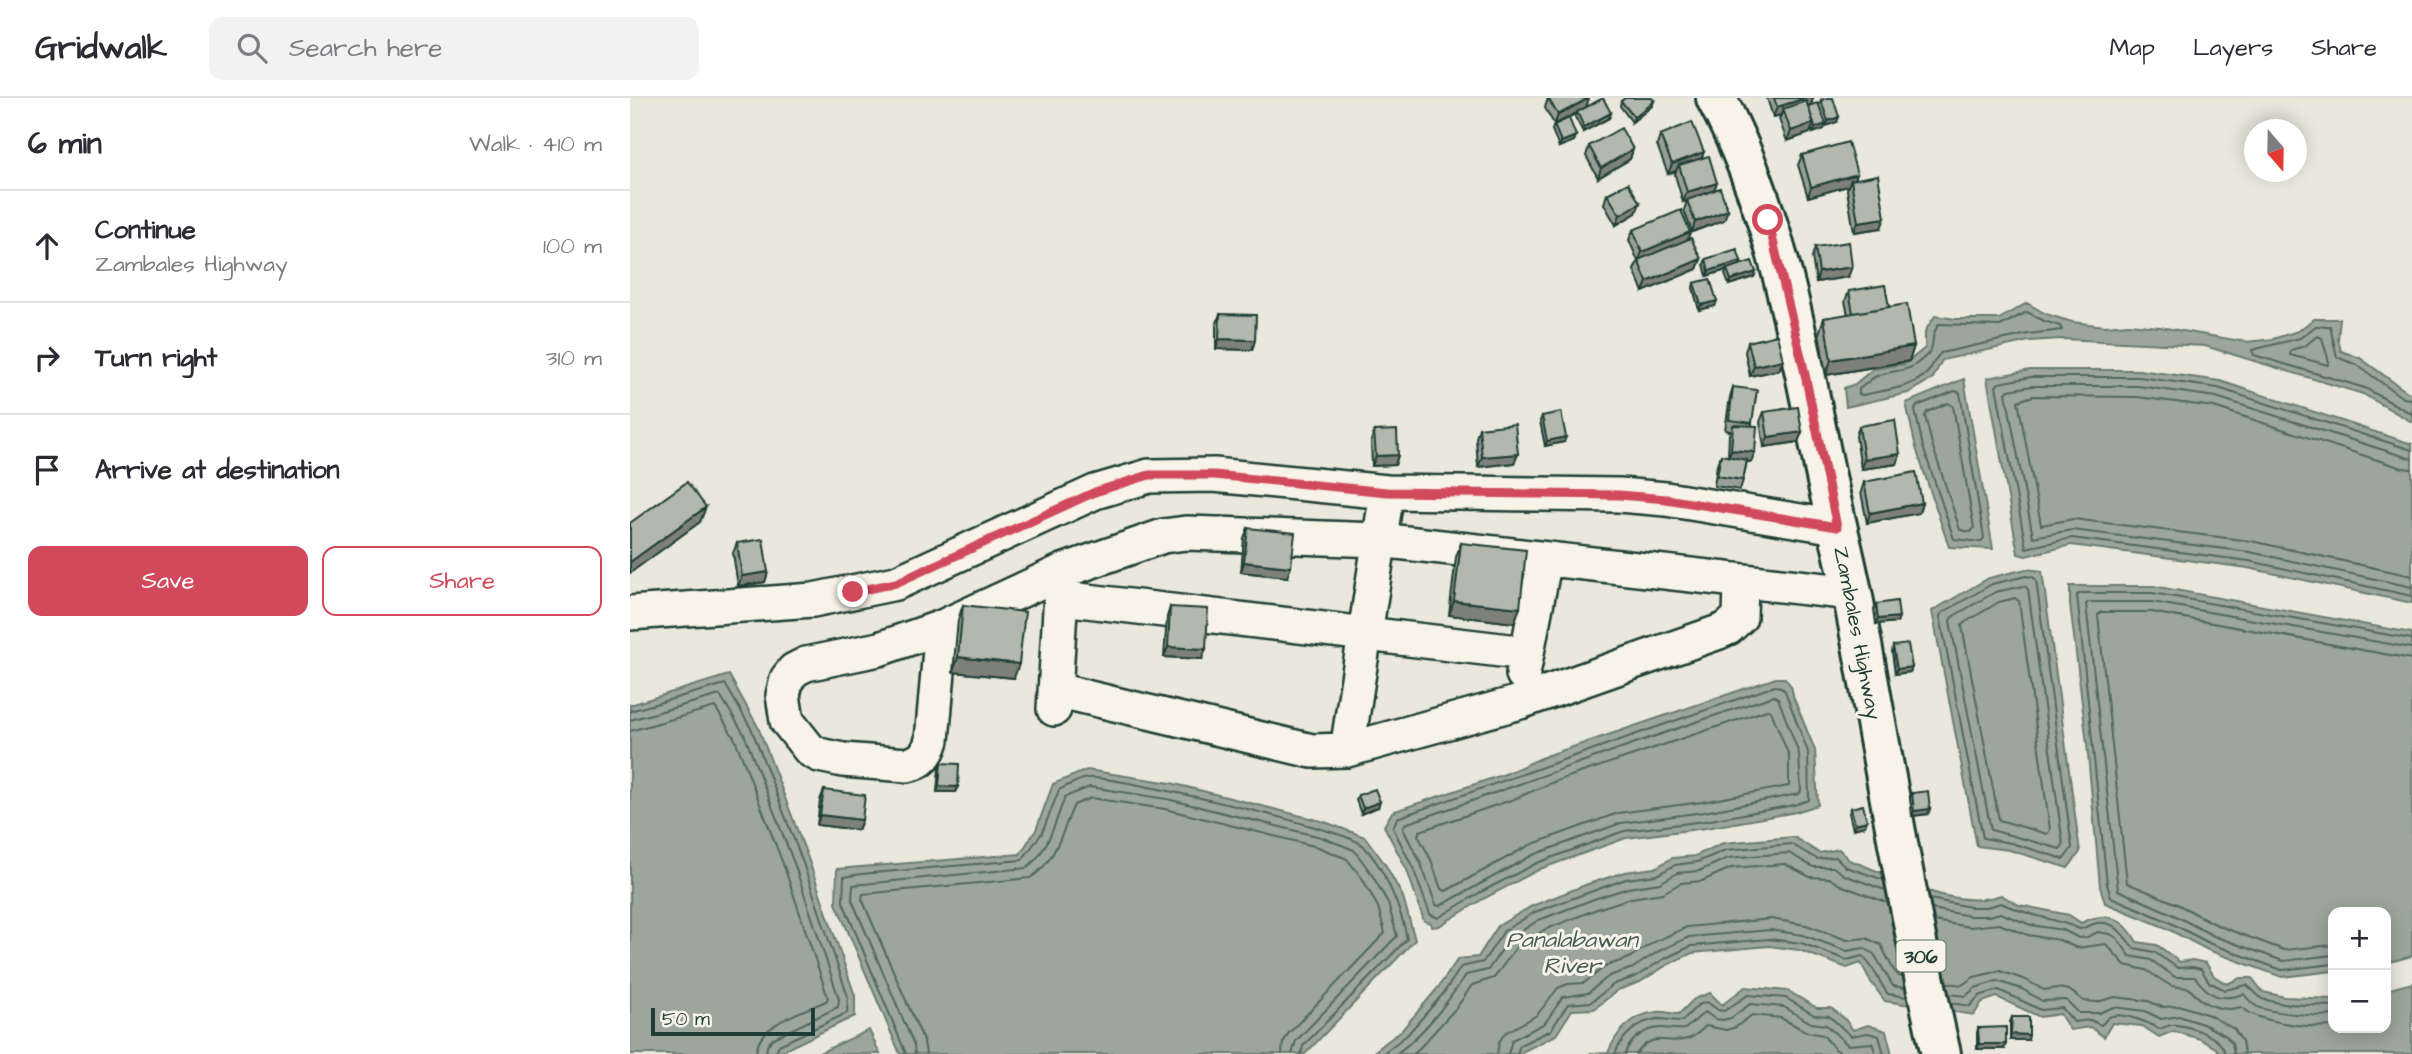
<!DOCTYPE html>
<html lang="en">
<head>
<meta charset="utf-8">
<style>
  :root { --surface:#fff; --page:#f2f2f3; --text:#2b2b33; --muted:#7c7c81; --line:#e1e1e2; --accent:#d1495b }
  body { margin:0; font-family:"Architects Daughter",sans-serif; background:var(--page); color:var(--text) }
  .controls { position:absolute; right:21px; bottom:21px; display:grid; overflow:hidden; border-radius:14px; box-shadow:0 4px 18px #0003 }
  .controls button { width:63px; height:63px; display:grid; place-items:center; padding:0; border:0; border-bottom:2px solid var(--line); background:var(--surface); color:var(--text); font:35px sans-serif }
  .compass { position:absolute; left:1614px; top:21px; width:63px; height:63px; border-radius:50%; background:var(--surface); box-shadow:0 4px 18px #0003; rotate:160deg }
  .scale { position:absolute; left:21px; bottom:18px; width:164px; box-sizing:border-box; padding-left:7px; border:4px solid #1f3d34; border-top:0; font-size:19px; line-height:24px; white-space:nowrap; color:#1f3d34; -webkit-text-stroke:5px #f7f3e8; paint-order:stroke }
  .stop { position:absolute; width:21px; height:21px; margin:-16px; border:5px solid #d1495b; border-radius:50%; background:#fff }
  .stop.end { background:#d1495b; border-color:#fff; box-shadow:0 2px 7px #0008 }
  .list { margin:0; padding:0; list-style:none }
  h2 { display:flex; justify-content:space-between; align-items:center; height:91px; margin:0; padding:0 28px; font-size:30px }
  h2 small { font-size:23px; font-weight:400; color:var(--muted) }
  .list li { display:grid; grid-template-columns:46px 1fr auto; gap:21px; align-items:center; box-sizing:border-box; height:112px; padding:0 28px; border-top:2px solid var(--line) }
  .list b { display:block; font-size:26px; white-space:nowrap }
  .list p { margin:0; font-size:23px; white-space:nowrap; color:var(--muted) }
  .list em { font-size:23px; font-style:normal; color:var(--muted) }
  .actions { display:flex; gap:14px; padding:21px 28px }
  .actions a { flex:1; padding:16px 0; border:2px solid var(--accent); border-radius:14px; text-align:center; font-size:24px; color:var(--accent) }
  .actions .main { background:var(--accent); color:#fff }
  .icon { flex:none; width:38px; height:38px; fill:none; stroke:currentColor; stroke-width:2; stroke-linecap:round; stroke-linejoin:round }
  .map { position:relative; flex:none; width:1782px; height:956px; overflow:hidden }
  header { display:flex; align-items:center; gap:42px; box-sizing:border-box; height:98px; padding:0 35px; background:var(--surface); border-bottom:2px solid var(--line) }
  header strong { font-size:33px }
  nav { display:flex; gap:38px; margin-inline-start:auto; font-size:24px }
  .search { width:490px; height:63px; background:var(--page); display:flex; align-items:center; gap:18px; box-sizing:border-box; padding:0 24px; border-radius:14px; color:var(--muted); font-size:26px }
  main { display:flex }
  aside { flex:1; background:var(--surface) }
  .map>svg:first-child { display:block }
  .water { fill:#9ca69c; stroke:#6a7c72; stroke-width:2 }
  .lines { fill:none; stroke-linecap:round; stroke-linejoin:round }
  .shore { stroke:#51675e; stroke-width:2 }
  .minor-casing { stroke:#1f3d34; stroke-width:38 }
  .major-casing { stroke:#1f3d34; stroke-width:44 }
  .minor { stroke:#f7f3e8; stroke-width:33 }
  .major { stroke:#f7f3e8; stroke-width:38 }
  .wall { fill:#999e96; stroke:#1f3d34; stroke-width:2 }
  .shaded-wall { fill:#7d817a; stroke:#1f3d34; stroke-width:2 }
  .building { fill:#b2b8ae; stroke:#1f3d34; stroke-width:2 }
  .route { stroke:#d1495b; stroke-width:9 }
  .labels { text-anchor:middle; stroke-width:6; stroke-linejoin:round; paint-order:stroke }
  .shield { fill:#f7f3e8; stroke:#60746a; stroke-width:2 }
  .shield-label { font-size:19px; font-weight:bold; fill:#1f3d34 }
  .street-label { font-size:21px; fill:#1f3d34; stroke:#f7f3e8 }
  .water-label { font-size:23px; font-style:italic; fill:#445c53; stroke:#f7f3e8 }
</style>
</head>
<body>
<header>
<strong>Gridwalk</strong>
<div class="search"><svg class="icon" aria-label="search" viewBox="0 0 24 24"><circle cx="10" cy="10" r="6"/><path d="M15 15l6 6"/></svg>Search here</div>
<nav><a>Map</a><a>Layers</a><a>Share</a></nav>
</header>
<main>
<aside>
<h2>6 min<small>Walk · 410 m</small></h2>
<ul class="list">
<li><svg class="icon" aria-label="ahead" viewBox="0 0 24 24"><path d="M12 20V5M6 11l6-6 6 6"/></svg><div><b>Continue</b><p>Zambales Highway</p></div><em>100 m</em></li>
<li><svg class="icon" aria-label="right" viewBox="0 0 24 24"><path d="M7 20v-9h11M14 6l5 5-5 5"/></svg><div><b>Turn right</b></div><em>310 m</em></li>
<li><svg class="icon" aria-label="arrive" viewBox="0 0 24 24"><path d="M6 21V4h12l-3 4 3 4H6"/></svg><div><b>Arrive at destination</b></div></li>
</ul>
<div class="actions"><a class="main">Save</a><a>Share</a></div>
</aside>
<div class="map">
<svg width="1782" height="956" viewBox="0 0 1782 956">
  <rect width="100%" height="100%" fill="#eae8dd"/>
  <filter id="ink" filterUnits="userSpaceOnUse"><feTurbulence type="fractalNoise" baseFrequency=".0143" numOctaves="2"/><feDisplacementMap in="SourceGraphic" scale="14" xChannelSelector="R" yChannelSelector="G"/><feConvolveMatrix kernelMatrix="1 2 1 2 8 2 1 2 1" color-interpolation-filters="sRGB"/></filter>
  <g filter="url(#ink)">
    <path class="water" d="M1397,205l19,11 26,8 33,4 23,-2 32,3 86,15 27,-3 25,-8 16,-12h26l-2,20 3,12 19,7 47,34 5,1v29l-49,-28 -158,-48 -144,-7 -32,2 -87,19 -9,18 -25,15 -62,14 -2,-19 11,-4 18,-15 32,-5 20,-16v-17l10,-15 21,3h43z
      M1400,272h109l81,11 192,63v159l-164,-35 -177,-23 -45,11 -8,-2 -31,-176z
      M1334,281l29,170 -44,-2 -33,-99 -10,-45z
      M1396,471l16,2 38,281 -12,16 -59,-18 -32,-4 -45,-235 57,-33z
      M1440,488h83l259,47v323l-26,7v-51h-53v59l-51,6 -74,-27 -44,-23 -59,-24 -5,-17 -13,-142 -17,-140z
      M99,577l29,52 51,134 46,135v20l-79,38h-146v-349z
      M1146,580h9l6,8 3,13 21,51 3,55 -22,7 -90,16 -80,10 -86,31 -57,30 -44,27 -7,1 -1,-4 -7,-2 -17,-51 -23,-44 8,-14 113,-38 41,-18z
      M457,672l84,13 154,39 40,15 20,27 18,33 12,43 -110,114h-405l-64,-151 1,-34 183,-15 16,-24 17,-46z
      M1164,739l25,16 20,-4 10,11c46,16 105,52 152,35l18,10 50,10 12,8c26,-13 43,-5 56,19l20,3 23,17 12,-2 14,3 8,13 13,8 13,-6h12l11,14 22,5 48,2v29h53v-38l26,-7v71h-193l-2,-5 -17,-10 -26,-8 -15,6 -17,-11 -30,-3 -8,14 -14,-10 -20,3 -10,-16 -20,3 -43,-20 -15,5 -8,13 -89,-14 -14,-19 -10,-19 -14,5 -48,-18 -30,-4 -77,7 -25,12 -27,17 -22,8 -24,19 -22,1 -16,25 -38,19h-147l31,-24 35,-41 21,-30 20,-2 20,-31 34,-20 56,-22 37,-12 30,-4 17,-10 23,-2 28,-13z
      M1115,889l43,4 29,17h14l13,10 9,12 15,-5 18,6 6,23h-304l20,-1c8,-21 25,-39 49,-41 7,-1 16,2 22,2l15,-15 16,-6 12,12z
      M239,932l11,24h-63z"/>
    <g class="lines">
      <path class="shore" d="M1397,214l17,9 16,5 2,4 -34,4 -87,19c-7,6 -8,13 -13,19 -16,17 -45,18 -66,23l-3,-1v-5c6,-4 12,-11 18,-13 23,-9 29,0 51,-22 8,-8 1,-18 11,-30l61,2z
        M1687,238l5,2 7,24 -1,3 -38,-10 1,-5 14,-4z
        M1325,293l5,2 24,145 -3,4 -27,-3 -31,-92 -8,-37 2,-4z
        M1782,301l-9,-1 -46,-33 -20,-8 -7,-31h-14l-16,12 -48,12 2,5 111,33 47,26
        M1318,305l5,3 21,122 -3,4 -11,-2 -28,-86 -7,-28 2,-4z
        M1782,352l-194,-62 -79,-11h-108l-32,6 -3,3 30,162 46,-10 177,23 163,35
        M1782,361l-196,-62 -78,-11h-106l-23,4 -3,3 27,144 39,-7 178,22 162,35
        M1782,371l-10,-1 -188,-61 -77,-10 -104,-1 -15,5 23,124 32,-6 178,22 161,35
        M1396,478l7,1 3,3 36,268 -8,11 -53,-16 -28,-5 -43,-222 2,-3 50,-29z
        M1394,488l4,3 35,256 -3,4 -69,-19 -41,-209 2,-4 43,-25z
        M1385,500l4,3 31,229 -3,4 -48,-14 -37,-194 2,-3 35,-21z
        M1145,588l6,1 4,4 23,61 1,48 -15,5 -89,16 -81,10 -87,32 -58,30 -41,25 -8,-4 -17,-46 -20,-40 4,-10c126,-45 252,-88 378,-132z
        M1144,598l4,2 21,56 2,37 -2,3 -95,18 -83,11 -88,32 -93,51 -4,-1 -15,-41 -18,-35 2,-5c123,-42 245,-88 369,-128z
        M1137,612l4,1 18,45v30l-87,16 -84,11 -88,32 -84,46 -5,-2 -10,-29 -13,-25 2,-4 94,-32 42,-18z
        M0,613l95,-27 27,46 51,133 45,134 -1,16 -68,32 -4,9
        M0,622l90,-25 24,39 51,132 44,133 -1,8 -66,32 -5,7 -1,8
        M0,633l85,-24 20,32 50,130 43,129 -2,3c-24,11 -69,23 -70,53
        M1300,801l40,8h17l14,-4c26,13 53,15 79,26 6,-1 11,-5 17,-6 20,-3 26,14 37,25l20,4 24,16 14,-1 9,2 8,13 16,8 22,-5 15,14 22,5 49,2
        M1302,811l38,7h19l11,-3 31,12 32,5 16,8 8,-1 11,-5 12,2 7,4 13,18 21,4 24,17h20c14,19 25,25 49,17 3,4 7,9 12,12 12,7 63,11 77,9
        M1304,823l36,6 29,-3 29,11 31,5 18,8 29,-4 19,21 21,5 25,16 18,2c13,16 32,25 52,19 18,16 68,21 92,19
        M1703,847l-49,5 -65,-24 -44,-23 -48,-20 -29,-268 3,-3h50l261,47
        M1703,857l-50,6 -69,-25 -44,-23 -52,-23 -32,-286 3,-2h63l260,46
        M1703,866l-51,6 -71,-26 -44,-23 -56,-24 -4,-13 -30,-289 4,-2h71l260,46
        M1317,885l15,2 12,-8 26,-6 26,9 18,10 14,-2 11,2 15,11 13,1 18,-5 33,4 14,6 20,-1 27,9 25,14 8,12 2,13
        M1319,896l17,2 9,-8 22,-7 25,8 20,12 24,-1 13,13h20l15,-6 31,4 16,8 18,-3 26,9 21,11 6,7 2,11
        M1321,905l19,3 9,-10 20,-6 42,20 21,-2 12,14 16,-2 11,5c1,0 7,-8 8,-8 13,-6 40,6 51,12 5,-2 11,-5 17,-4 15,2 46,12 48,29
        M276,956l-63,-152 1,-25 17,-3 161,-14 20,-27 17,-43c8,-4 20,-11 29,-12 25,-3 256,51 273,66 22,19 41,67 46,95l-104,107 -2,8
        M285,956l-1,-9 -62,-145 1,-15 173,-17c22,-15 30,-48 39,-71l25,-10 77,12 154,38 33,13 17,23 17,30 9,33 -101,105 -4,13
        M296,956l-2,-12 -62,-143 1,-5 167,-16c25,-14 33,-49 44,-73l17,-7 74,11 153,38 29,12 15,19 16,29 7,26 -97,101 -5,9 -1,11
        M752,956l25,-19 36,-41 18,-27 22,-5 21,-31 31,-19 91,-33 31,-4 18,-10 22,-3 29,-12 65,-6 26,15 19,-2 10,10 38,13
        M766,956c29,-21 50,-50 70,-79l22,-5 22,-32 29,-18 55,-21 34,-11 32,-5 17,-10 22,-2 29,-13 61,-5 24,14h20l11,8 41,15
        M784,956l43,-47 15,-22 22,-7 23,-32 27,-16 53,-21 34,-11 32,-5 18,-10 21,-2 29,-13 54,-4 25,13 19,1 11,7 48,18
        M867,956l2,-12 6,-9 32,-18 21,-27 10,-4 16,-1 22,-17 23,-8 25,-16 33,-15 84,-8 35,6 41,15 19,-2 15,7 12,24 6,7 4,1
        M878,956l4,-14 33,-17 18,-26 25,-4 21,-17 24,-8 26,-17 30,-14 81,-7 33,5 44,16 17,-3 10,6 19,32 12,2
        M887,956l3,-9 31,-15 17,-26 23,-2 23,-18 23,-8 27,-17 27,-13 78,-7 32,4 46,17 15,-4c9,6 18,28 26,38l19,3
        M985,956c7,-18 23,-33 43,-35 8,0 16,2 24,2l16,-16 9,-3 11,8 6,1 24,-16 38,3 28,17 15,1 22,20 17,-3 11,3 5,18
        M995,956c5,-15 21,-26 36,-26 9,0 16,2 24,1l20,-17 10,7 8,1 8,-2 19,-14 34,3 27,16 15,2 22,20 24,-2 4,11
        M1006,956c20,-25 29,-8 51,-15 8,-2 13,-8 19,-13l20,4 10,-3 16,-12 29,3 26,14 16,3 12,14 8,5"/>
      <defs>
        <path id="minor" d="M432,500l464,55
          M0,515l183,-13 83,-17 199,-91 54,-16 65,-1 173,17 232,3 47,4 171,28
          M312,529l-10,113c-4,14 -10,22 -25,25l-64,-5 -24,-5 -9,-5 -23,-29 -4,-26 4,-16 7,-9 12,-6 73,-15 63,-22 121,-56 100,-35 23,-3 31,1 162,6 473,53
          M893,576l22,-115
          M426,592l256,61 35,-1 173,-48 199,-70 9,-4 12,-11 1,-35
          M424,611l8,-132
          M717,652l40,-258"/>
        <path id="major" d="M1086,0c60,112 82,241 107,364 9,45 21,90 30,135 29,152 53,306 88,457"/>
      </defs>
      <use href="#minor" class="minor-casing"/>
      <use href="#major" class="major-casing"/>
      <use href="#minor" class="minor"/>
      <use href="#major" class="major"/>
    </g>
    <path class="wall" d="M918,0l38,10 25,5 -2,5 -26,14 -8,-15 2,-4 -16,9 15,14 -2,5 -15,6 -7,-17 2,-6 -9,-16z
      M1137,0h46l-2,7h8l2,-5 16,22 -12,3 -1,4 -11,4 -2,-4 -1,4 -23,8 -8,-22 2,-4 -8,2z
      M991,3h33l-2,5 -20,16 -12,-16z
      M1030,37l42,23 22,62 -32,12 -8,-22 3,-9 -4,1 -8,-27 1,-4 -8,3 -11,-29z
      M959,48l44,3 -3,10 -32,19 -12,-22z
      M1172,57l55,19 -2,5 26,49 -27,4 -7,-42 1,-4 -40,11 -10,-32z
      M977,96l29,19 -20,12 -12,-21z
      M1003,132l55,9 13,20 -4,10 -54,23 -9,-22 4,-9 -9,-21z
      M1185,149l33,30 -32,5 -4,-25z
      M1076,161l35,2 -1,4 16,7 -2,5 -25,8 -4,-11 2,-4 -20,6 -3,-12z
      M1064,185l21,23 -16,4 -6,-22z
      M1219,193l40,16 25,39 -5,15 -83,14 -7,-42 5,-15 24,-3 -3,-14z
      M590,216l35,26 -3,10 -36,-1v-25z
      M1118,244l35,18 -4,10 -29,6 -5,-24z
      M1103,289l19,36 -1,39 -4,-1 -4,19 -3,10 -26,-4 3,-21 4,-10 7,2 1,-23 1,-3 -5,-1 5,-33z
      M1134,314l38,20 -4,10 -34,5 -4,-25z
      M912,318l22,26 -19,4 -5,-25z
      M1229,328l41,28 -3,10 -36,5 -5,-33z
      M849,330l39,26 -4,9 -36,4 -2,-29z
      M744,333l24,24 -3,10 -23,1 -1,-25z
      M1234,384l58,21 -3,10 -52,10 -6,-31z
      M618,430l39,49 -46,-5 3,-34z
      M107,445l31,29 -3,10 -27,4 -5,-33z
      M831,445l53,80 -65,-8 7,-58z
      M1246,506l21,18 -21,2 -2,-15z
      M333,507l51,73 -61,-6 5,-52z
      M540,509l32,52 -38,-2 3,-40z
      M1263,548l19,21 -2,5 -15,2 -3,-22z
      M311,665l15,29h-19l2,-24z
      M194,692l38,30 -4,10 -41,-5 3,-25z
      M1282,695l18,16 -2,5 -16,2 -2,-18z
      M728,697l20,12 -17,7 -5,-14z
      M1221,710l14,18 -12,3 -4,-16z
      M1382,919l16,23h-18v-18z
      M1348,930l26,21h-27v-16z"/>
    <path class="shaded-wall" d="M959,0l-3,10 -32,17 4,-10z
      M1176,0h7l-2,7 -27,9 -1,-5 -2,6 -8,2 4,-10z
      M1024,3l-2,5 -20,16 2,-5z
      M981,15l-2,5 -26,14 1,-5z
      M1209,19l-2,5 -11,4 2,-5z
      M1184,25l-4,10 -23,8 4,-10z
      M1196,26l-2,5 -11,4 2,-5z
      M946,38l-2,5 -15,6 2,-5z
      M1003,51l-3,10 -32,19 3,-10z
      M1074,54l-4,10 -21,3 -3,6 -8,3 4,-10z
      M1227,76l-4,10 -2,-4 -3,6 -40,11 3,-10z
      M1087,85l-4,10 -30,9 4,-10z
      M1010,105l-4,10 -20,12 4,-10z
      M1098,112l-4,10 -32,12 3,-10z
      M1255,120l-4,10 -27,4 4,-10z
      M1060,134l-3,10 -49,20 4,-10z
      M1071,161l-4,10 -54,23 4,-10z
      M1111,163l-2,5 -32,10 2,-5z
      M1222,169l-4,10 -32,5 3,-10z
      M1126,174l-2,5 -25,8 2,-5z
      M1087,203l-2,5 -16,4 2,-5z
      M589,241l36,1 -3,10 -36,-1z
      M1284,248l-5,15 -83,14 5,-15z
      M1153,262l-4,10 -29,6 4,-10z
      M1172,334l-4,10 -34,5 4,-10z
      M936,339l-2,5 -19,4 2,-5z
      M1101,352l24,2 -4,10 -24,-2z
      M888,356l-4,9 -36,4 4,-10z
      M1270,356l-3,10 -36,5 3,-10z
      M768,357l-3,10 -23,1 4,-10z
      M1292,405l-3,10 -52,10 3,-10z
      M76,409l-6,15 -70,51v-11z
      M614,464l47,5 -4,10 -46,-5z
      M138,474l-3,10 -27,4 4,-10z
      M824,503l66,7 -6,15 -65,-8z
      M1269,519l-2,5 -21,2 2,-5z
      M538,549l38,2 -4,10 -38,-2z
      M328,559l61,7 -5,14 -61,-6z
      M1282,569l-2,5 -15,2 2,-5z
      M309,688l19,1 -2,5h-19z
      M750,704l-2,5 -17,7 2,-6z
      M1300,711l-2,5 -16,2 2,-5z
      M190,717l42,5 -4,10 -41,-5z
      M1237,723l-2,5 -12,3 2,-5z
      M1381,936l18,1 -1,5h-18z
      M1349,946h27l-2,5h-27z"/>
    <path class="building" d="M918,0h41l-31,17z
      M973,0l8,15 -27,14 -7,-15z
      M995,0h27l2,3 -20,16 -13,-16z
      M1144,0h32l-29,9z
      M1197,0h6l6,19 -11,4 -7,-21z
      M1176,3l8,22 -23,8 -8,-22z
      M1188,5l8,21 -11,4 -7,-22z
      M939,20l7,18 -15,6 -7,-17z
      M1062,24l12,30 -32,12 -12,-29z
      M991,30l12,21 -32,19 -12,-22z
      M1218,44l9,32 -46,13 -9,-32z
      M1079,58l8,27 -30,9 -8,-27z
      M1248,77l7,43 -27,4 -7,-42z
      M998,85l12,20 -20,12 -13,-21z
      M1090,90l8,22 -33,12 -8,-22z
      M1051,112l9,22 -48,20 -9,-22z
      M1061,140l10,21 -54,23 -9,-22z
      M1219,144l3,25 -33,5 -4,-25z
      M1107,151l4,12 -32,10 -3,-12z
      M1122,163l4,11 -25,8 -4,-11z
      M1080,181l7,22 -16,4 -7,-22z
      M1255,187l4,22 -36,6 -4,-22z
      M1277,206l7,42 -83,14 -7,-42z
      M590,216l36,1 -1,25 -36,-1z
      M1147,237l6,25 -29,6 -6,-24z
      M1103,289l24,3 -5,33 -23,-3z
      M1168,309l4,25 -34,5 -4,-25z
      M931,314l5,25 -19,4 -5,-25z
      M1265,322l5,34 -36,5 -5,-33z
      M885,326l3,30 -36,3 -3,-29z
      M1103,327l24,1 -2,26 -24,-2z
      M767,332l1,25 -22,1 -2,-25z
      M1091,357l26,5 -4,20 -26,-4z
      M1286,374l6,31 -52,10 -6,-31z
      M57,384l19,25 -76,55v-39z
      M618,430l47,5 -4,34 -47,-5z
      M133,441l5,33 -26,4 -5,-33z
      M831,445l65,7 -6,58 -66,-7z
      M1267,503l2,16 -21,2 -2,-15z
      M333,507l62,7 -6,52 -61,-7z
      M540,509l38,2 -2,40 -38,-2z
      M1278,546l4,23 -15,2 -4,-23z
      M311,665l18,1 -1,23 -19,-1z
      M745,691l5,13 -17,6 -5,-13z
      M194,692l41,5 -3,25 -42,-5z
      M1298,693l2,18 -16,2 -2,-18z
      M1233,707l4,16 -12,3 -4,-16z
      M1382,919h17v18l-18,-1z
      M1376,929v17h-27l-1,-16z"/>
  </g>
  <g class="lines" filter="url(#ink)">
    <path class="route" d="M223,494l43,-9 199,-91 54,-17h65l173,17 232,3 47,4 171,28 -34,-162 -35,-145"/>
  </g>
  <g class="labels">
    <rect class="shield" x="1266.5" y="842.5" width="49" height="31" rx="5"/>
    <g class="shield-label">
      <text x="1291" y="865">306</text>
    </g>
    <g class="street-label">
      <text transform="translate(1228 535) rotate(79)" y="7">Zambales Highway</text>
    </g>
    <g class="water-label">
      <text x="942" y="849">Panalabawan<tspan x="942" dy="26">River</tspan></text>
    </g>
  </g>
</svg>
<div class="controls">
<button>+</button>
<button>−</button>
</div>
<svg class="compass" viewBox="-18 -18 36 36"><path d="M0-13l5 13h-10z" fill="#e53935"/><path d="M0 13l5-13h-10z" fill="#7c7c81"/></svg>
<div class="scale">50 m</div>
<div class="stop" style="left:1138px;top:122px"></div>
<div class="stop end" style="left:223px;top:494px"></div>
</div>
</main>
</body>
</html>
